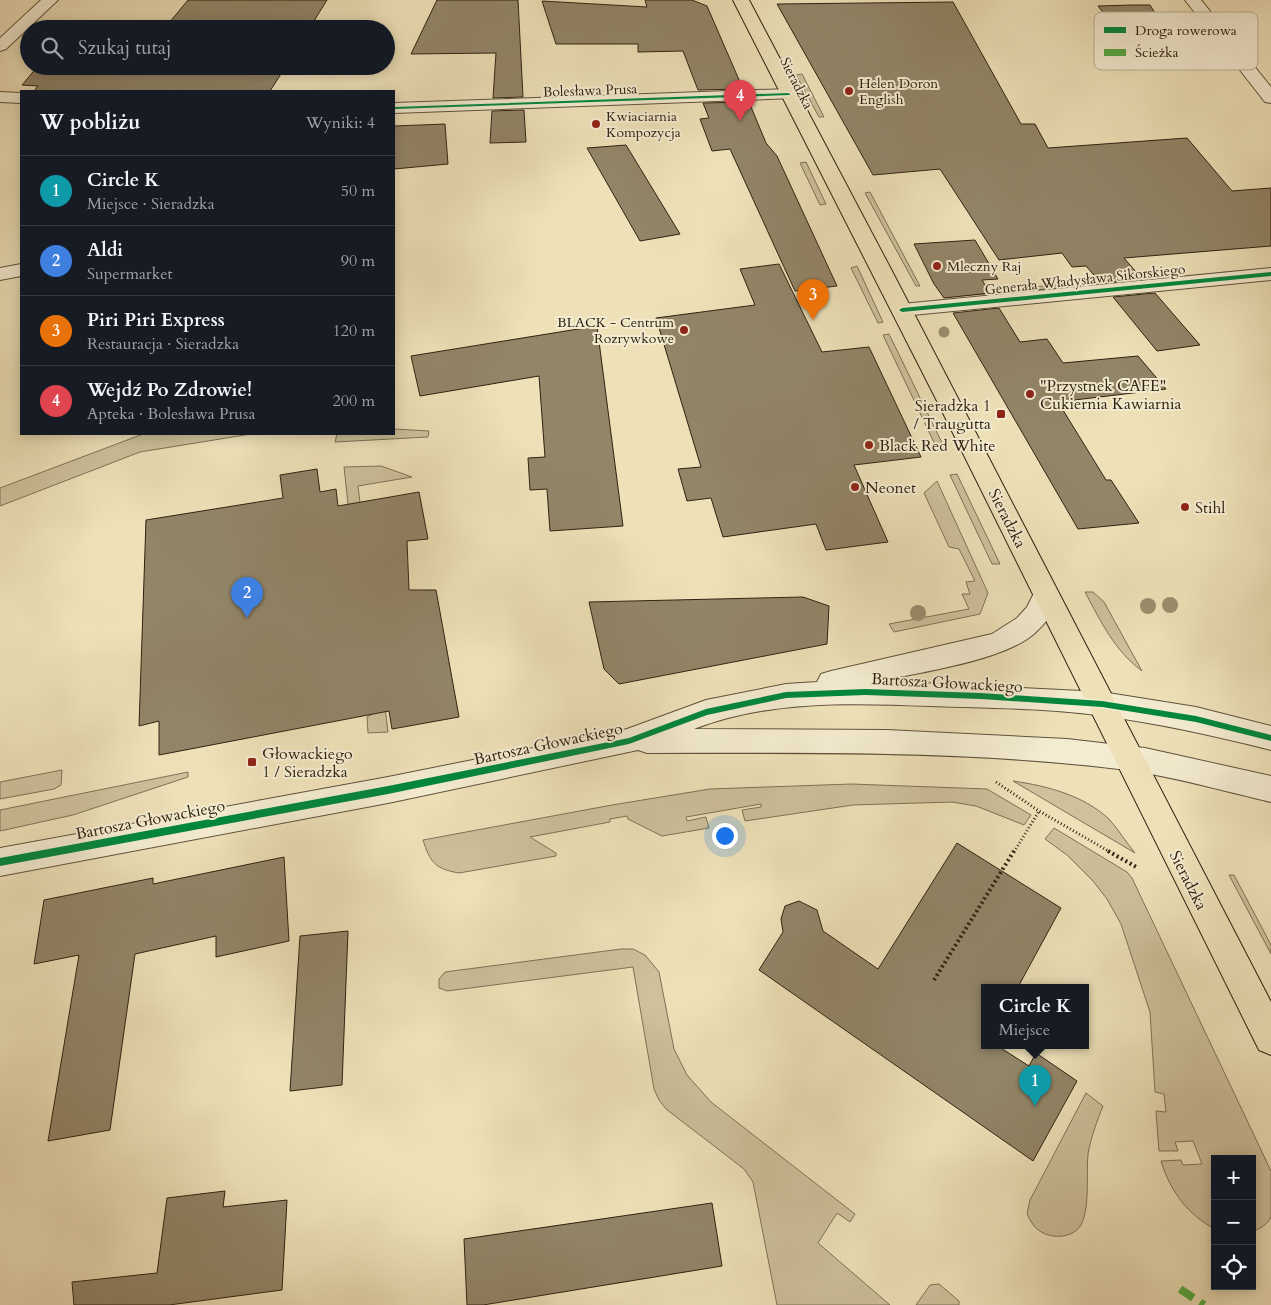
<!DOCTYPE html>
<html lang="pl">
<head>
<meta charset="utf-8">
<style>
  :root { --surface:#171b24; --page:#242831; --text:#f1f3f6; --muted:#9ea1a6; --line:#363941; --accent:#0f766e }
  body { margin:0; font-family:Cardo,serif; background:var(--page); color:var(--text) }
  .controls { position:absolute; right:15px; bottom:15px; display:grid; overflow:hidden; border-radius:0px; box-shadow:0 2px 12px #0003 }
  .controls button { width:45px; height:45px; display:grid; place-items:center; padding:0; border:0; border-bottom:1px solid var(--line); background:var(--surface); color:var(--text); font:25px sans-serif }
  .you { position:absolute; left:724px; top:835px; width:18px; height:18px; margin:-12px; border:4px solid #fff; border-radius:50%; background:#1a73e8; box-shadow:0 0 0 8px #1a73e833 }
  .badge { display:grid; place-items:center; width:32px; height:32px; border-radius:50%; background:var(--accent); color:#fff; font-size:16px; font-weight:700 }
  .pin { position:absolute; translate:-50% -41px; filter:drop-shadow(0 1px 2px #0008) }
  .pin::after { content:''; position:absolute; top:26px; width:18px; height:15px; background:inherit; clip-path:polygon(0 0,100% 0,50% 100%) }
  .popup { position:absolute; left:981px; top:984px; width:108px; height:65px; box-sizing:border-box; display:grid; place-content:center; border-radius:0px; background:var(--surface); filter:drop-shadow(0 1px 4px #0005); font-size:16px; white-space:nowrap; color:var(--muted) }
  .popup b { font-size:19px; color:var(--text) }
  .popup::after { content:''; position:absolute; left:50%; top:100%; margin-left:-10px; border:10px solid transparent; border-top-color:var(--surface) }
  .list { margin:0; padding:0; list-style:none }
  h2 { display:flex; justify-content:space-between; align-items:center; height:65px; margin:0; padding:0 20px; font-size:21px }
  h2 small { font-size:16px; font-weight:400; color:var(--muted) }
  .list li { display:grid; grid-template-columns:32px 1fr auto; gap:15px; align-items:center; box-sizing:border-box; height:70px; padding:0 20px; border-top:1px solid var(--line) }
  .list b { display:block; font-size:19px; white-space:nowrap }
  .list p { margin:0; font-size:16px; white-space:nowrap; color:var(--muted) }
  .list em { font-size:16px; font-style:normal; color:var(--muted) }
  .icon { flex:none; width:28px; height:28px; fill:none; stroke:currentColor; stroke-width:2; stroke-linecap:round; stroke-linejoin:round }
  .map { position:relative; flex:none; width:1271px; height:1305px; overflow:hidden }
  .search { position:absolute; background:var(--surface); box-shadow:0 2px 12px #0003; left:20px; top:20px; width:375px; height:55px; display:flex; align-items:center; gap:12px; box-sizing:border-box; padding:0 18px; border-radius:28px; color:var(--muted); font-size:19px }
  .panel { position:absolute; background:var(--surface); box-shadow:0 2px 12px #0003; left:20px; top:90px; width:375px; height:345px; border-radius:0px }
  .map>svg:first-child { display:block }
  .green { fill:#cec19c; stroke:#7e7257 }
  .building { fill:#928568; stroke:#2f2212 }
  .lines { fill:none; stroke-linecap:round; stroke-linejoin:round }
  .minor-casing { stroke:#5f523c; stroke-width:2 }
  .major-casing { stroke:#2f2212; stroke-width:2 }
  .path-far1 { stroke:#2f2212; stroke-width:3; stroke-dasharray:1 2.5; stroke-linecap:butt }
  .path { stroke:#2f2212; stroke-width:4; stroke-dasharray:2 3; stroke-linecap:butt }
  .minor { fill:#f4ecd1; fill-rule:evenodd }
  .major { fill:#eee1b8; fill-rule:evenodd }
  .quiet { stroke:#54aa42; stroke-width:8; stroke-dasharray:16 8; stroke-linecap:butt }
  .cycleway-casing { stroke:#f4ecd1; stroke-width:3 }
  .cycleway { fill:#00873e; fill-rule:evenodd }
  .tree { fill:#9b8e6f }
  .poi-dot { fill:#8f2418; stroke:#f4ecd1; stroke-width:2 }
  .labels { text-anchor:middle; stroke-width:4; stroke-linejoin:round; paint-order:stroke }
  .far-street-label { font-size:14px; fill:#2f2212; stroke:#f4ecd1 }
  .far-poi-label { font-size:14px; fill:#2f2212; stroke:#f4ecd1; text-anchor:start }
  .poi-label { font-size:16px; fill:#2f2212; stroke:#f4ecd1; text-anchor:start }
  .street-label { font-size:16px; fill:#2f2212; stroke:#f4ecd1 }
  .key { fill:#f4ecd1; stroke:#b9af98; stroke-width:1 }
  .key-label { font-size:14px; fill:#2f2212 }
</style>
</head>
<body>
<div class="map">
<svg width="1271" height="1305" viewBox="0 0 1271 1305">
  <rect width="100%" height="100%" fill="#eee1b8"/>
  <filter id="stains"><feTurbulence type="fractalNoise" baseFrequency=".004" numOctaves="4"/><feColorMatrix values="0 0 0 0 .2 0 0 0 0 .09 0 0 0 0 .02 0 0 0 .5 -.17"/></filter>
  <radialGradient id="worn" r=".72"><stop offset=".6" stop-color="#630" stop-opacity="0"/><stop offset="1" stop-color="#630" stop-opacity=".3"/></radialGradient>
  <path class="green" d="M802,74l22,43h-5l-23,-42z
    M806,162l20,42 -6,1 -20,-42z
    M870,192l50,94h-4l-51,-93z
    M857,266l26,56 -5,1 -27,-55z
    M1056,285l1,3 -108,9 -1,-3z
    M889,334l57,117h-8l-55,-116z
    M394,429l35,2 -1,6 -93,5 2,-8h57z
    M143,434h108l-111,18 -140,54v-18z
    M381,466l31,11 -54,9 30,246 -20,1 -1,-16 4,-2 -27,-248z
    M957,474l43,90h-8l-42,-89z
    M937,481l51,112 -8,21 -86,18 -5,-8 80,-15 -7,-15h8l-4,-12 9,-1 -16,-32 -10,-2 -25,-54z
    M1085,592h8l11,10 38,69c-27,-20 -41,-49 -57,-79z
    M62,770l-1,15 -7,4 -54,10v-17z
    M188,772v5l-115,38 -73,16v-21z
    M1013,781c34,5 70,14 96,38 9,10 17,23 26,34z
    M851,784l136,5 44,26 -7,10 -48,-19 -24,-4 -99,3 -108,16 -3,-11 19,-3v-3l-75,13 1,4 19,-4 3,11 -47,8 -34,-17 -1,-3 -17,3v3l-80,15 26,16v3l-97,17c-24,-4 -29,-11 -36,-33l189,-35 98,-16z
    M1054,828l73,44 5,6 139,293c0,12 0,35 0,45 -2,8 -12,13 -19,16v-73h-37v70c-27,-14 -45,-38 -54,-68l20,-1 2,5 19,-1 -9,-23 -18,1 3,9h-19l-3,-40 10,1 -2,-18 -9,-2 -5,-80 -29,-88 -14,-25 -14,-18 -26,-26 -22,-16z
    M1229,875h5l37,70v9z
    M621,949h12l12,6 14,17 15,77 13,26 24,27 144,112 -5,8 -13,-9 -19,30 72,62h-113l-24,-123 -9,-13 -78,-60 -7,-9 -5,-11 -21,-122 -186,24 -8,-3v-9l6,-7z
    M1086,1093l17,13c-6,15 -12,31 -15,48 -2,20 2,51 -6,69 -8,17 -35,17 -47,4 -3,-3 -6,-9 -8,-13l3,-14z
    M939,1284l20,17v4h-43l14,-20z"/>
  <path class="building" d="M188,0h139l-18,29h-145z
    M437,0h81l5,97 -30,1 3,-45 -85,1z
    M645,0h47l15,6 36,83 -45,1 -15,-39 -45,1v-8h-82l-14,-43 105,6z
    M953,2l68,122h14l13,24 139,-10 45,53 39,-3v58l-147,12 18,21 -41,4 -15,-17 -14,1 -10,-14 -63,7 -59,-91 -67,6 -96,-171z
    M1131,5h19l31,51 -42,2 -41,-52z
    M38,66h248l-16,25h-236l4,-5 -16,-1z
    M749,102l17,41 11,13 60,130 -42,5 -65,-142 -18,2 -12,-32 9,-1 -6,-15z
    M524,110l2,32 -36,1 2,-32z
    M445,124l3,40 -54,5v-43z
    M626,145l54,89 -40,7 -53,-93z
    M975,240l23,39 -16,1 8,13 -46,5 -10,-14 -20,-40z
    M779,264l43,88 47,-5 52,110 -67,8 34,77 -62,8 -10,-26 -93,13 -12,-39 -24,3 -9,-32 23,-2 -45,-149 99,-13 -15,-36z
    M1155,293l45,52 -43,6 -44,-54z
    M999,308l21,34 27,-3 16,24 75,-7 28,33 -108,13 48,78h5l28,43 -61,6 -125,-216z
    M597,326l26,200 -73,5 -3,-42 -17,1 -2,-32 17,-1 -6,-81 -119,20 -9,-40z
    M317,469l3,23 16,-3 2,17 81,-14 9,47 -21,2 2,49h27l23,127 -67,12 -3,-18 -230,44v-34l-20,5 7,-206 137,-22 -3,-23z
    M803,597l26,9 -2,38 -208,40 -15,-15 -15,-67z
    M957,843l104,65 -43,79h-33v58h11l33,21 7,-13 41,28 -44,80 -274,-191 24,-38 -2,-13 4,-13 14,-5 18,9 6,21 55,38z
    M284,857l5,84 -73,16v-21l-81,18 -25,176 -62,11 31,-186 -45,9 10,-64 109,-22v6z
    M348,931l-6,154 -52,6 10,-155z
    M225,1191l-2,16 64,-7 -5,90 -113,15h-95l-2,-23 85,-9 10,-75z
    M712,1203l10,63 -239,39h-16l-3,-66z"/>
  <g class="lines">
    <defs>
      <path id="minor" d="M41,0h17l-52,49 -6,2v-13z
        M1185,0h16l70,87v16l-6,-1z
        M788,89l6,1 2,4 -2,4 -400,15v-10z
        M0,92l21,1v10l-21,-1z
        M21,264v12l-21,4v-12z
        M1271,268v12l-369,36 -7,-2 -3,-4 3,-4 7,-2z
        M1046,584l9,3 4,7c-5,14 -10,26 -21,36 -28,30 -114,41 -156,51l220,11 94,15 75,19v24c-55,-14 -110,-26 -167,-34 -57,-8 -117,-8 -174,-10 -79,-3 -161,-6 -236,23l193,1 180,9 78,9 126,28v26c-48,-11 -95,-25 -144,-32 -159,-20 -320,-17 -480,-17l-9,-3 -250,53 -388,73v-28l388,-71 239,-48 79,-29 80,-16 31,-2 4,-8 10,-3 161,-37 25,-16 10,-11 10,-20z"/>
      <path id="major" d="M733,0h16l144,273 378,729v53l-12,-5 -321,-647z"/>
    </defs>
    <use href="#minor" class="minor-casing"/>
    <use href="#major" class="major-casing"/>
    <path class="path-far1" d="M996,782l43,29 71,41
      M1014,852l25,-41"/>
    <path class="path" d="M1108,851l30,17
      M934,980l80,-129"/>
    <use href="#minor" class="minor"/>
    <use href="#major" class="major"/>
    <path class="quiet" d="M1180,1289l24,16"/>
    <defs>
      <path id="cycleway" d="M788,93l2,1v1l-396,14v-2z
        M1271,272v4l-369,36 -3,-2 3,-2z
        M865,689l116,4 121,8 94,15 75,19v6l-75,-19 -94,-15 -121,-8 -116,-4 -79,3 -79,17 -78,29 -241,50 -388,72v-8l388,-72 241,-48 77,-29 80,-17z"/>
    </defs>
    <use href="#cycleway" class="cycleway-casing"/>
    <use href="#cycleway" class="cycleway"/>
  </g>
  <g class="tree">
    <circle cx="944" cy="332" r="5.5"/>
    <circle cx="1170" cy="605" r="8"/>
    <circle cx="1148" cy="606" r="8"/>
    <circle cx="918" cy="613" r="8"/>
  </g>
  <g class="poi-dot">
    <circle cx="849" cy="91" r="5"/>
    <circle cx="596" cy="124" r="5"/>
    <circle cx="937" cy="266" r="5"/>
    <circle cx="684" cy="330" r="5"/>
    <circle cx="1030" cy="394" r="5"/>
    <rect x="996" y="409" width="10" height="10" rx="2.5"/>
    <circle cx="869" cy="445" r="5"/>
    <circle cx="855" cy="487" r="5"/>
    <circle cx="1185" cy="507" r="5"/>
    <rect x="247" y="757" width="10" height="10" rx="2.5"/>
  </g>
  <g class="labels">
    <g class="far-street-label">
      <text transform="translate(797 83) rotate(63)" y="5">Sieradzka</text>
      <text transform="translate(590 90) rotate(-2)" y="5">Bolesława Prusa</text>
      <text transform="translate(1085 279) rotate(-6)" y="5">Generała Władysława Sikorskiego</text>
    </g>
    <g class="far-poi-label">
      <text x="859" y="88">Helen Doron<tspan x="859" dy="16">English</tspan></text>
      <text x="606" y="121">Kwiaciarnia<tspan x="606" dy="16">Kompozycja</tspan></text>
      <text x="947" y="271">Mleczny Raj</text>
      <text x="674" y="327" text-anchor="end">BLACK - Centrum<tspan x="674" dy="16">Rozrywkowe</tspan></text>
    </g>
    <g class="poi-label">
      <text x="1040" y="391">"Przystnek CAFE"<tspan x="1040" dy="18">Cukiernia Kawiarnia</tspan></text>
      <text x="991" y="411" text-anchor="end">Sieradzka 1<tspan x="991" dy="18">/ Traugutta</tspan></text>
      <text x="879" y="451">Black Red White</text>
      <text x="865" y="493">Neonet</text>
      <text x="1195" y="513">Stihl</text>
      <text x="262" y="759">Głowackiego<tspan x="262" dy="18">1 / Sieradzka</tspan></text>
    </g>
    <g class="street-label">
      <text transform="translate(1008 518) rotate(63)" y="6">Sieradzka</text>
      <text transform="translate(947 682) rotate(3)" y="6">Bartosza Głowackiego</text>
      <text transform="translate(548 743) rotate(-12)" y="6">Bartosza Głowackiego</text>
      <text transform="translate(150 819) rotate(-11)" y="6">Bartosza Głowackiego</text>
      <text transform="translate(1189 880) rotate(63)" y="6">Sieradzka</text>
    </g>
  </g>
  <rect x="1094" y="12" width="164" height="58" rx="8" class="key"/>
  <rect x="1104" y="27" width="22" height="6" fill="#00873e"/>
  <rect x="1104" y="49" width="22" height="7" fill="#54aa42"/>
  <g class="key-label">
    <text x="1135" y="35">Droga rowerowa</text>
    <text x="1135" y="57">Ścieżka</text>
  </g>
  <rect width="100%" height="100%" filter="url(#stains)"/>
  <rect width="100%" height="100%" fill="url(#worn)"/>
</svg>
<div class="controls">
<button>+</button>
<button>−</button>
<button><svg class="icon" aria-label="locate" viewBox="0 0 24 24"><circle cx="12" cy="12" r="6"/><path d="M12 2v4M12 18v4M2 12h4M18 12h4"/></svg></button>
</div>
<div class="you"></div>
<div class="pin badge" style="left:1035px;top:1106px;background:#0f9aa8">1</div>
<div class="popup"><b>Circle K</b>Miejsce</div>
<div class="pin badge" style="left:247px;top:618px;background:#3f7fe0">2</div>
<div class="pin badge" style="left:813px;top:320px;background:#e8710a">3</div>
<div class="pin badge" style="left:740px;top:121px;background:#e0444e">4</div>
<div class="search"><svg class="icon" aria-label="search" viewBox="0 0 24 24"><circle cx="10" cy="10" r="6"/><path d="M15 15l6 6"/></svg>Szukaj tutaj</div>
<section class="panel">
<h2>W pobliżu<small>Wyniki: 4</small></h2>
<ul class="list">
<li><span class="badge" style="background:#0f9aa8">1</span><div><b>Circle K</b><p>Miejsce · Sieradzka</p></div><em>50 m</em></li>
<li><span class="badge" style="background:#3f7fe0">2</span><div><b>Aldi</b><p>Supermarket</p></div><em>90 m</em></li>
<li><span class="badge" style="background:#e8710a">3</span><div><b>Piri Piri Express</b><p>Restauracja · Sieradzka</p></div><em>120 m</em></li>
<li><span class="badge" style="background:#e0444e">4</span><div><b>Wejdź Po Zdrowie!</b><p>Apteka · Bolesława Prusa</p></div><em>200 m</em></li>
</ul>
</section>
</div>
</body>
</html>
